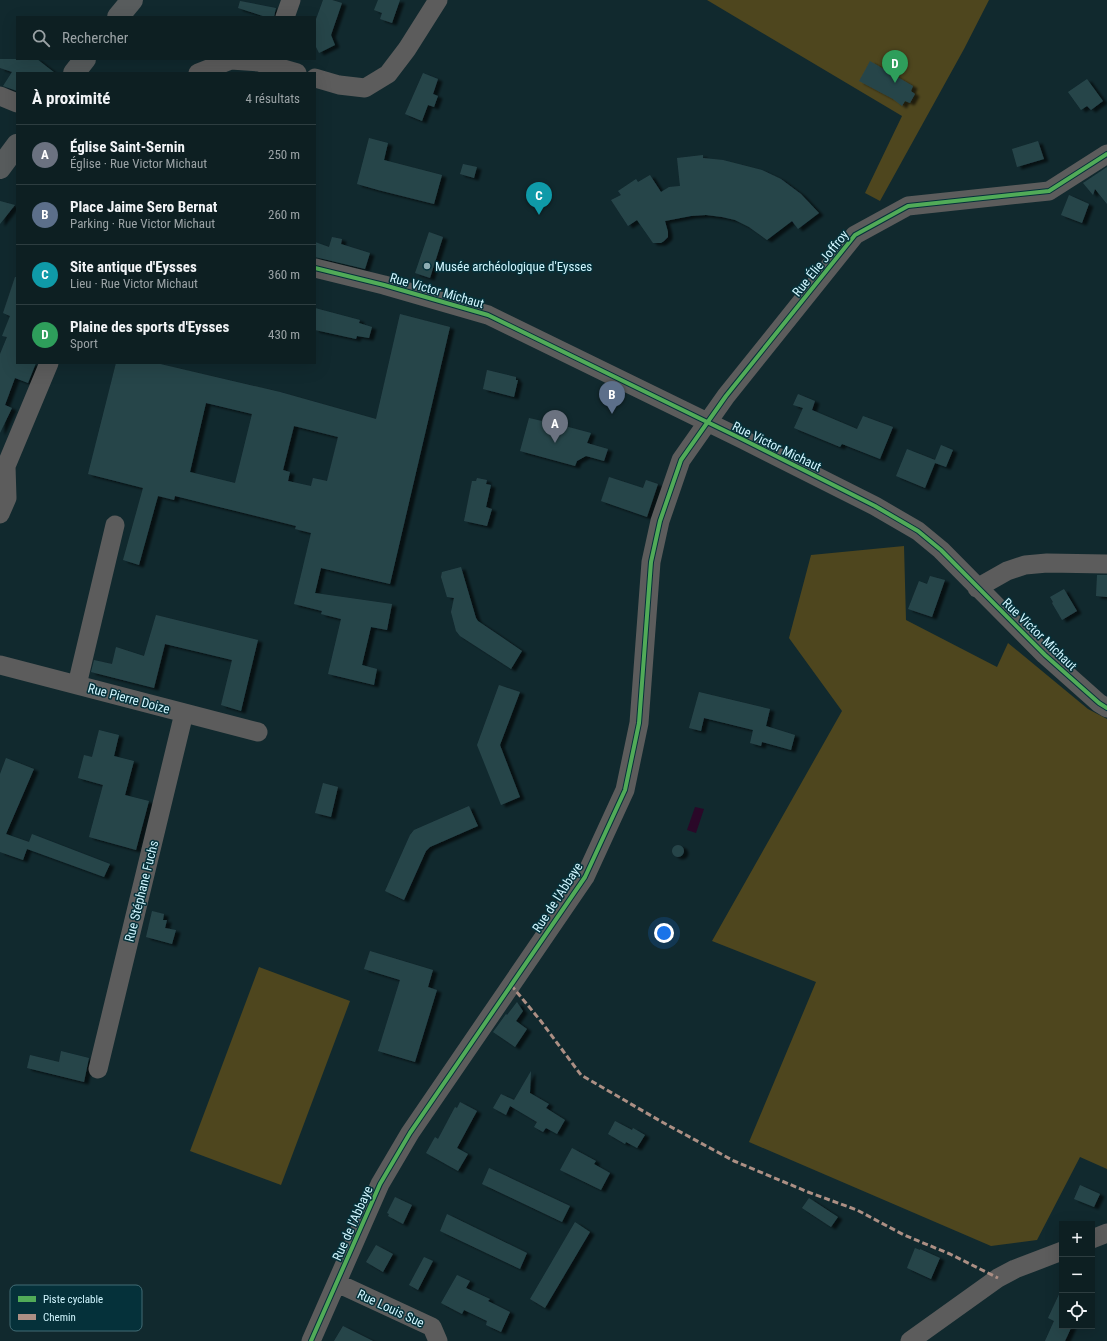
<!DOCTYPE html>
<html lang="fr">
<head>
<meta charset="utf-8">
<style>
  :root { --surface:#0d1f22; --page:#16272a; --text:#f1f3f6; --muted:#9aa2a5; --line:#2d3d40; --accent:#b45309 }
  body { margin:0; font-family:"Roboto Condensed",sans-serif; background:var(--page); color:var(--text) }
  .controls { position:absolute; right:12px; bottom:12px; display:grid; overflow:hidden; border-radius:0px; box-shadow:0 4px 16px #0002 }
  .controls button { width:36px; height:36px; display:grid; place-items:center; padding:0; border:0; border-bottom:1px solid var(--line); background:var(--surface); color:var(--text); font:20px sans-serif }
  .you { position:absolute; left:664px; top:933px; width:14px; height:14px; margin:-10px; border:3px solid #fff; border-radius:50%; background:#1a73e8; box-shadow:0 0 0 6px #1a73e833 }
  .badge { display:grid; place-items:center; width:26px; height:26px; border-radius:50%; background:var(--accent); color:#fff; font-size:13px; font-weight:700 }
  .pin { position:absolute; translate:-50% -33px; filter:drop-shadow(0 1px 2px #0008) }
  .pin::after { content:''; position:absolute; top:21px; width:14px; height:12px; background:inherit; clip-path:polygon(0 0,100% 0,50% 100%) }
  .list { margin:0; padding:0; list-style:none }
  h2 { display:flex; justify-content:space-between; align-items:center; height:52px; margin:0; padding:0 16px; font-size:17px }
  h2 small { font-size:13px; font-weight:400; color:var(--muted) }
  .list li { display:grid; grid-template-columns:26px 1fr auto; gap:12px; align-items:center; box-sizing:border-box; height:60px; padding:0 16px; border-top:1px solid var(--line) }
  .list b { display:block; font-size:15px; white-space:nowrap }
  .list p { margin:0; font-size:13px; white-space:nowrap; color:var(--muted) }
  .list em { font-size:13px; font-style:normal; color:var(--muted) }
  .icon { flex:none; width:22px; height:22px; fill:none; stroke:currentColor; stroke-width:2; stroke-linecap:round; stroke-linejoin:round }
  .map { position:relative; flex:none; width:1107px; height:1341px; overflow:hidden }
  .search { position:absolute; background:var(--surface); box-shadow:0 4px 16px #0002; left:16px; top:16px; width:300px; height:44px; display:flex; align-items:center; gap:10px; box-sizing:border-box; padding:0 14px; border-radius:0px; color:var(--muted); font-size:15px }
  .panel { position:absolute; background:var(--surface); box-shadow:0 4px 16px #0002; left:16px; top:72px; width:300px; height:292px; border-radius:0px }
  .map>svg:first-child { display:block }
  .green { fill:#4e461e }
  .water { fill:#2a0828 }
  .building { fill:#28454a; fill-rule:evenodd; filter:url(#shadow) }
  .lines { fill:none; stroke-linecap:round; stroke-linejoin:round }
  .minor { stroke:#5c5c5c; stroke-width:19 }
  .major { stroke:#585c5d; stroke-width:22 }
  .quiet { stroke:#ac8f84; stroke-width:3; stroke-dasharray:6 3; stroke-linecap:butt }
  .cycleway-casing { stroke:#05313a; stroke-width:6 }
  .cycleway { stroke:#51ab58; stroke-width:4 }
  .poi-dot { fill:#8daeb5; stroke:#05313a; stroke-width:1.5 }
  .labels { text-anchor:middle; stroke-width:3; stroke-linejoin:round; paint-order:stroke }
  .street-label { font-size:13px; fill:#d0f5fe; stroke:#05313a }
  .poi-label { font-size:13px; fill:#d0f5fe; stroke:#05313a; text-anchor:start }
  .key { fill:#05313a; stroke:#426c75; stroke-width:1 }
  .key-label { font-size:11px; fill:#d0f5fe }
</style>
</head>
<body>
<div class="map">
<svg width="1107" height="1341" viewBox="0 0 1107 1341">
  <defs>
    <filter id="shadow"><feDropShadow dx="4.5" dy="2.5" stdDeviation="1" flood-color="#0009"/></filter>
  </defs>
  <rect width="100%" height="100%" fill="#11292e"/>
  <path class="green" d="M707,0h282l-25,49 -84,152 -15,-8 37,-77z
    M904,546l2,74 91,47 11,-24 80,66 19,10v450l-27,-12 -43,83 -46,6 -242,-104 67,-160 -104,-41 130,-230 -53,-73 22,-83z
    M259,967l91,34 -69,184 -91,-34z"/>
  <path class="water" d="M695,807l9,2 -8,24 -9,-3z"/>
  <path class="building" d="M323,0h9l10,3 -11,32 4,10 -16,8 -4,-8v-23z
    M378,0h22l-8,23 -12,-4 2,-6 -8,-3z
    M240,1l36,7 -2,9h-8l-28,-9z
    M0,59h37l18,14h-38v18l-14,-5 9,-14 -12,-4z
    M870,61l43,25 -2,5 4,3 -5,9 -5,-2 -3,5 -9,-7 -34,-18z
    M423,73l15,6 -5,15 5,2 -4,11 -6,-2 -6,16 -17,-7z
    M1087,79l16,22 -12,9 -4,-4 -6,4 -13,-18z
    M369,138l19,5 -4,17 58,15 -8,29 -56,-14 -21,-6z
    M1038,141l6,18 -27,8 -5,-18z
    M703,155v3l20,2 39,10 19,9 20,15 18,19 -21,16 -6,-8 -25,19 -18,-13 -14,-7 -13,-3 -16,-2 -15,1 -26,5 3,11v5l-4,4 -3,2h-8l-16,-23 -9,6 -17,-26 10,-5 -3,-4 18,-12 2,3 12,-7 11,17 8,-5 11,-1 -3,-28z
    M463,164l14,3 -3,11 -14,-4z
    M1107,167v37l-12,-15 -2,6 -10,-12z
    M1069,195l20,9 -7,19 -21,-8z
    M0,201l15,4 -15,19z
    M429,232l14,5 -13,41 -15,-5z
    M332,237l10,2 -1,5 29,9 -5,16 -50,-12v-15l14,5z
    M15,277h2v86h19l-8,20 -13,-5 -10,27 7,3 -12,25v-79l7,-17 -5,-1 8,-20 -7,-3z
    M315,308l45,12 -1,3 13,4 -3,11 -12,-2 -1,3 -41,-9z
    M400,314l50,13 -60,257 -69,-16 -6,25 77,11 -5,26 -16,-3 -9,38 15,4 -3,16 -46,-11 13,-55 -20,-5 1,-3 -28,-7 17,-71 -16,-4 1,-3 -121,-30 -1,4 -16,-4 -19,69 -16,-5 20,-72 -55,-14 28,-111h40l124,29 96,27zM206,403l46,11 -17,69 -45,-11zM294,426l44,11 -11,44 -14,-3 -2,8 -23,-5 2,-9 -7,-2z
    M487,370l29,7v3h2l-4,17 -31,-8z
    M798,394l17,7 -3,9 45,19 6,-13 30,11 -13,32 -38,-15 -2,3 -46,-19 9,-20 -10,-3z
    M529,418l13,3v-1l49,13 -4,10 21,6 -4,12 -18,-5 -9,5 -2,5 -55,-15z
    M941,445l12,5 -7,17 -11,-4 -10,25 -29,-12 11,-27 28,11z
    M609,477l34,11 3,-8 12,4 -11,33 -46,-16z
    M477,478l10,2 -1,4 5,1 -5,22 6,2 -5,17 -23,-5 8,-40h4z
    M461,567l15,51 2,3 44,30 -11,18 -51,-33 -4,-5 -5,-19 3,-14 -7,-1 -6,-20 1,-5z
    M1097,575h10v22l-11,-1z
    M930,576l15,4 -13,37 -24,-8 11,-28 8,3z
    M1064,589l13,22 -15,9 -10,-17 1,-1 -3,-5z
    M156,615l102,25 -17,71 -20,-6 11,-45 -67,-16 -11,44 -63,-16 3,-12 18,4 4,-17 28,9z
    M499,685l21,7 -20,53 20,52 -19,8 -24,-60z
    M699,692l71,17 -4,17 29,9 -4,15 -29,-8 -1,4 -11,-3 3,-13 -49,-12 -3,13 -12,-3z
    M99,730l20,5 -5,21 20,5 -9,34 24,6 -13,49 -47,-13 14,-52 -25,-7 6,-23 8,2z
    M6,758l28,11 -28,65 23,8 3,-8 78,30 -6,13 -77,-28 -4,11 -23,-8v-78z
    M323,783l15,4 -7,30 -16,-4z
    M469,806l9,20 -48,21 -4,4 -22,49 -19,-9 25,-56 4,-5z
    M672 851a6 6 0 1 1 12 0a6 6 0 1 1-12 0Z
    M152,911l12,3 -1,6h4l-2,8 11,2 -4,14 -26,-7z
    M370,951l63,19 -5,17 9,3 -22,72 -37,-11 22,-71 -36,-11z
    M517,1002l6,9 -7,10 11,8 -12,18 -22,-15 13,-18 1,1z
    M61,1051l28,7 -5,24 -57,-14 3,-13 29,7z
    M531,1071l-1,22 19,11 -3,4 19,12 -8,14 -11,-6 -3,4 -9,-5 3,-5 -27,-16 -4,9 -13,-7 8,-14 13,6z
    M460,1102l17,9 -20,37 11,6 -10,17 -32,-18 9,-16 3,2 17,-32 2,1z
    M615,1121l17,9 1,-2 12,7 -8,13 -11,-6 -1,2 -17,-10z
    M572,1148l24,13 -2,3 16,9 -9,17 -41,-20z
    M489,1168l81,38 -8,16 -80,-38z
    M1080,1185l20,9 -6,13 -20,-8z
    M395,1197l17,8 -9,19 -15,-8 1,-2 -2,-1z
    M809,1198l29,19 -7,10 -29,-19z
    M447,1214l80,39 -7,16 -80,-38z
    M575,1222l15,10 -45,76 -15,-9z
    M376,1245l17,9 -10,18 -17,-10z
    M915,1248l5,2v-1l20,9 -9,21 -24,-11z
    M424,1257l9,4 -15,29 -9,-5z
    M457,1275l13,6 -4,7 24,11 -2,2 22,11 -9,20 -15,-7 1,-4 -23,-11 -2,4 -21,-11z
    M1062,1288v38h10l-7,15h-20l9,-20 -6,-3z
    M343,1326l30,15h-39z"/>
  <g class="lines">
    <path class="minor" d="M285,17l6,-17
      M198,73l33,-13 28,2 38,11
      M315,78l24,7 26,3 23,-14 19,-25 31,-49
      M0,96l17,7
      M315,268l69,17 104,30 254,124 133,67 43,25 23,19 104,105 54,48 8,5
      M0,514l7,-16 -1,-32 43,-103
      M977,588l30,-17 18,-6 22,-2 60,1
      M0,665l258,67
      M77,685l38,-160
      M98,1069l86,-356
      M1092,1239l15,-6
      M337,1283l95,44 6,14
      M311,1341l69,-157 30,-51 175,-256 40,-87 14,-67 12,-161 9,-41 21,-61 7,-10 38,-54 129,-161 53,-29 141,-15 58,-37
      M910,1341l88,-63 17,-9 47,-18"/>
    <path class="major" d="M118,17l14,-17
      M74,73l11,-14
      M0,168l17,-23"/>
    <path class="quiet" d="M511,985l29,35 41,55 81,47 72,39 74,31 49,18 47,25 46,19 48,24"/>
    <defs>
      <path id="cycleway" d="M315,268l69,17 104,30 254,124 133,67 43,25 23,19 104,105 54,48 8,5
        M311,1341l69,-157 30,-51 175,-256 40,-87 14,-67 12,-161 9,-41 21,-61 7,-10 38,-54 129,-161 53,-29 141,-15 58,-37"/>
    </defs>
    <use href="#cycleway" class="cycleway-casing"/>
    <use href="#cycleway" class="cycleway"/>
  </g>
  <circle class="poi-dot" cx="427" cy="266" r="4"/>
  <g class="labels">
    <g class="street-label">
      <text transform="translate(820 263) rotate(-51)" y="5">Rue Élie Joffroy</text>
      <text transform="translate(437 290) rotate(16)" y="5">Rue Victor Michaut</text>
      <text transform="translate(777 446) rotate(26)" y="5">Rue Victor Michaut</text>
      <text transform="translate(1040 634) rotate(44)" y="5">Rue Victor Michaut</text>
      <text transform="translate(129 698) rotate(15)" y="5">Rue Pierre Doize</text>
      <text transform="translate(141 891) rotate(-76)" y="5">Rue Stéphane Fuchs</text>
      <text transform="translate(557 897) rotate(-57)" y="5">Rue de l'Abbaye</text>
      <text transform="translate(352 1223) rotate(-66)" y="5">Rue de l'Abbaye</text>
      <text transform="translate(391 1308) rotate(25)" y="5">Rue Louis Sue</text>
    </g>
    <g class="poi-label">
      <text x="435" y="271">Musée archéologique d'Eysses</text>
    </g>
  </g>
  <rect x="10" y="1285" width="132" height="46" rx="6" class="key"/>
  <rect x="18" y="1296" width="18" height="6" fill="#51ab58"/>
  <rect x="18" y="1314" width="18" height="6" fill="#ac8f84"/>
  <g class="key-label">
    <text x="43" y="1303">Piste cyclable</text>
    <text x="43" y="1321">Chemin</text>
  </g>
</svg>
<div class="controls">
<button>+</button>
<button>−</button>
<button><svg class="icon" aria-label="locate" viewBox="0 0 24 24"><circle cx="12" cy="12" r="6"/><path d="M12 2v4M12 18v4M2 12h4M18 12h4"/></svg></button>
</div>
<div class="you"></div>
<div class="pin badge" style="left:555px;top:443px;background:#6b7280">A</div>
<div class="pin badge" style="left:612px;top:414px;background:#5c6f8a">B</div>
<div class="pin badge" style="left:539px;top:215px;background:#0f9aa8">C</div>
<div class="pin badge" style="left:895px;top:83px;background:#2e9e5b">D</div>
<div class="search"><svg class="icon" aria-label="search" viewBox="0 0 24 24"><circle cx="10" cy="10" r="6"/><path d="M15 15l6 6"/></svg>Rechercher</div>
<section class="panel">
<h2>À proximité<small>4 résultats</small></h2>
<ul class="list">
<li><span class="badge" style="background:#6b7280">A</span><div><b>Église Saint-Sernin</b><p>Église · Rue Victor Michaut</p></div><em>250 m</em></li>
<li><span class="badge" style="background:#5c6f8a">B</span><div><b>Place Jaime Sero Bernat</b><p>Parking · Rue Victor Michaut</p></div><em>260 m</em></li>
<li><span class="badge" style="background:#0f9aa8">C</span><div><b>Site antique d'Eysses</b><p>Lieu · Rue Victor Michaut</p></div><em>360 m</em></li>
<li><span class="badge" style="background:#2e9e5b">D</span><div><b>Plaine des sports d'Eysses</b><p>Sport</p></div><em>430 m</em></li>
</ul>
</section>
</div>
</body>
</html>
